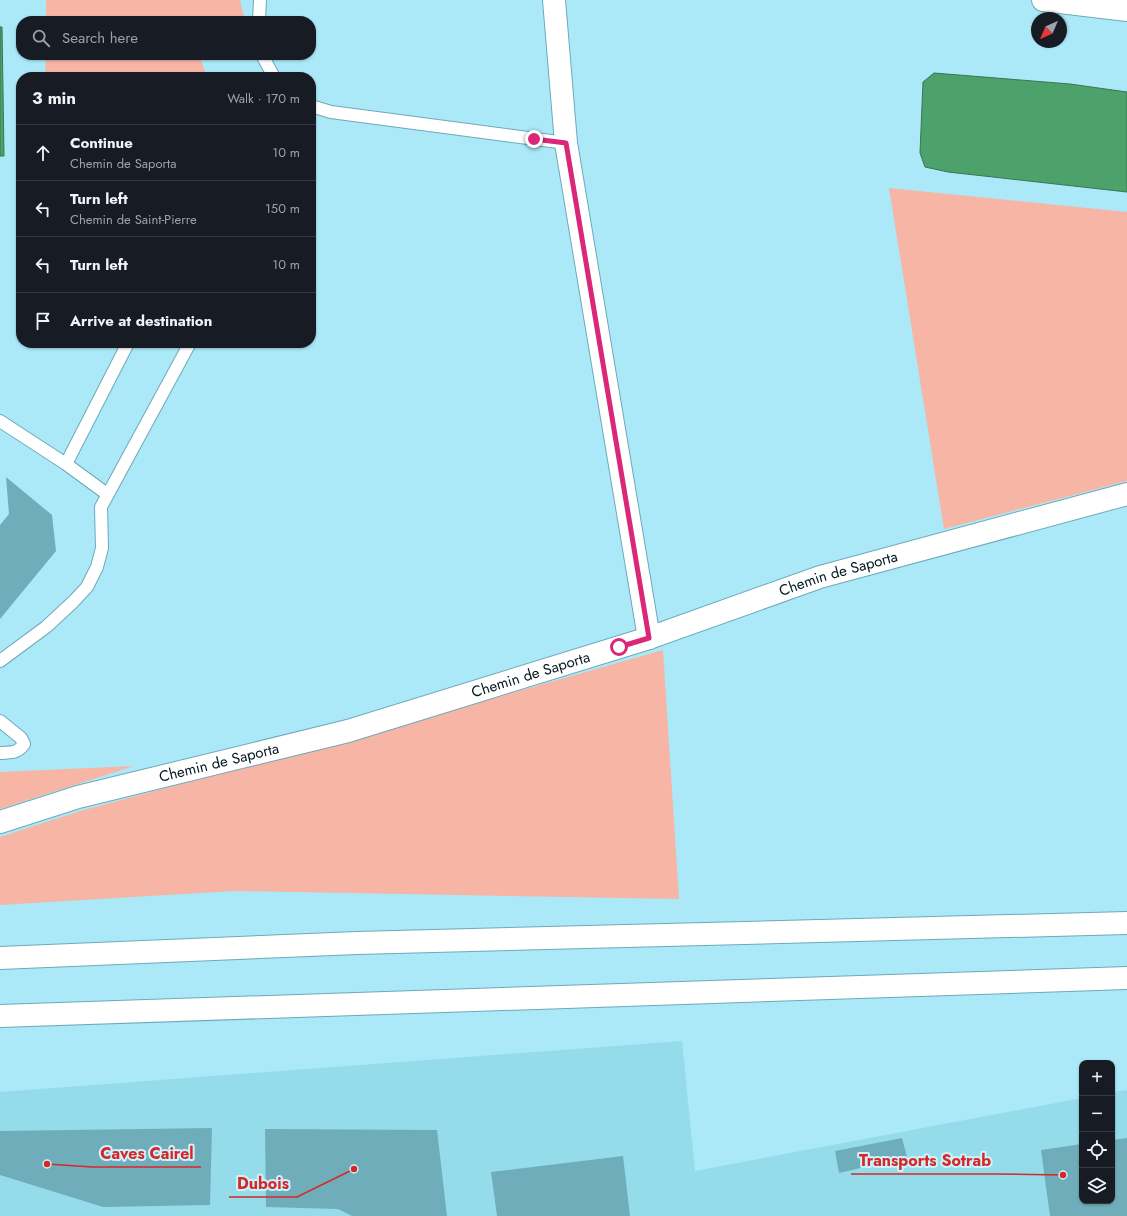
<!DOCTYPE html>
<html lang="en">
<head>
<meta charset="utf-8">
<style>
  :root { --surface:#171b24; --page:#20242c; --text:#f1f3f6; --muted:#9ea1a6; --line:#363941 }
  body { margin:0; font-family:Jost,sans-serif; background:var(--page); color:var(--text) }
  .controls { position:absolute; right:12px; bottom:12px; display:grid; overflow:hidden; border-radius:8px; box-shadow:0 1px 3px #0004 }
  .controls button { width:36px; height:36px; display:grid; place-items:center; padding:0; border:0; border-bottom:1px solid var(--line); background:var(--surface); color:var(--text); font:20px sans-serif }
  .compass { position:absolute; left:1031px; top:12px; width:36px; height:36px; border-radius:50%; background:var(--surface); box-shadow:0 1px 3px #0004; rotate:224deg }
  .stop { position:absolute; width:12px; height:12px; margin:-9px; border:3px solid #db2777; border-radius:50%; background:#fff }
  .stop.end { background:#db2777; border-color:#fff; box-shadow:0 1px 4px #0008 }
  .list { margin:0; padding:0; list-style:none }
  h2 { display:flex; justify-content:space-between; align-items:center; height:52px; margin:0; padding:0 16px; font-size:17px }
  h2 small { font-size:13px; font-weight:400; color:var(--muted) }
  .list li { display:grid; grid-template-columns:26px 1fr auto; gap:12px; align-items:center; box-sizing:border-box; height:56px; padding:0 16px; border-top:1px solid var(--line) }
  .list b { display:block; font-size:15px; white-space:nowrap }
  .list p { margin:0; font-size:13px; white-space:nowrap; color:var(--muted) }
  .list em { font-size:13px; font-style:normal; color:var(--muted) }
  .icon { flex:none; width:22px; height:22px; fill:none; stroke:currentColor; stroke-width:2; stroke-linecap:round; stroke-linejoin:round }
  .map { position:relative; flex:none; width:1127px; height:1216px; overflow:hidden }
  .search { position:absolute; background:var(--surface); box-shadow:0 1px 3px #0004; left:16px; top:16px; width:300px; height:44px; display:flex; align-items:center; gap:10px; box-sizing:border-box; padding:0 14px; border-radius:16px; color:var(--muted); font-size:15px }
  .panel { position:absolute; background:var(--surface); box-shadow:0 1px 3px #0004; left:16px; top:72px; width:300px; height:276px; border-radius:16px }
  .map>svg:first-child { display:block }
  .built { fill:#95dceb }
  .green { fill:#f7b5a6 }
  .water { fill:#4da16b; stroke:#367753 }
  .building { fill:#70adba }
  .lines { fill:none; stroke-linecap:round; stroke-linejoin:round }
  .lane-casing { stroke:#6daab8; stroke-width:14 }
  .street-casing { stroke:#6daab8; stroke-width:24 }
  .secondary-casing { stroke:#6daab8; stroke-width:24 }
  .highway-casing { stroke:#6daab8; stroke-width:24 }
  .lane { stroke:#fff; stroke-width:12 }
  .street { stroke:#fff; stroke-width:22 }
  .secondary { stroke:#fff; stroke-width:22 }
  .highway { stroke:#fff; stroke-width:22 }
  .route { stroke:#db2777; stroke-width:5 }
  .labels { text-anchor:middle; stroke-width:4; stroke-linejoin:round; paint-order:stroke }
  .street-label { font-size:15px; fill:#00161b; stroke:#cef2fb }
  .leader { fill:none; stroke:#d62828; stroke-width:1.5 }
  .callout-dot { fill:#d62828; stroke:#cef2fb; stroke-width:1.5 }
  .callout-label { font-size:16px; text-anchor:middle; font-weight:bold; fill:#d62828; stroke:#cef2fb; stroke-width:4; stroke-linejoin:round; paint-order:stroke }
</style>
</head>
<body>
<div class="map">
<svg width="1127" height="1216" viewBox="0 0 1127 1216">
  <rect width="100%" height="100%" fill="#abe9f8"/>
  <path class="built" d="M682,1041l13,130 387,-73v103h30v-109l15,-2v126h-1127v-124z"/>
  <path class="green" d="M46,0h194l5,21h-31l-27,-2v2h-141z
    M46,55h153l8,22h-162z
    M889,188l238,24v269l-183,48z
    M663,650l16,249 -445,-8 -234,14v-68l80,-26 270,-72z
    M134,766l-134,43v-37z"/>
  <path class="water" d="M0,27h2l2,129h-4z
    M934,73l136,11 57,8v100l-179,-20 -23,-5 -5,-14 3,-71z"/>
  <path class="building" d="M6,477l46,38 4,36 -56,68v-94l9,-11z
    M212,1128l-2,77 -107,2 -103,-32v-44z
    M265,1129l172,1 10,86h-95l-14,-7 -72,-2z
    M902,1138l5,19 -68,16 -4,-22z
    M1127,1138v78h-77l-9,-66 41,-6v57h30v-61z
    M623,1156l7,60h-133l-6,-44z"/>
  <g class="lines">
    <defs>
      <path id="lane" d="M259,21l1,-21
        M262,55l12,22
        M311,106l20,6 235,31
        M0,421l66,43 41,30
        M66,464l62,-121
        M0,661l46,-34 27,-25 14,-15 10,-20 5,-19 -1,-41 89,-164
        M0,721l21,17 3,6c-7,10 -13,8 -24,9"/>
      <path id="street" d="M554,0l12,143 83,495"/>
      <g id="secondary">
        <path id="s1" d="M0,822l78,-25 270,-66 301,-93 171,-61 307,-83"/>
      </g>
      <path id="highway" d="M1043,0l84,10
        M0,958l357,-15 770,-20
        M0,1016l1127,-38"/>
    </defs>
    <use href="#lane" class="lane-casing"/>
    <use href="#street" class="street-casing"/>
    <use href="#secondary" class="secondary-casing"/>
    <use href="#highway" class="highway-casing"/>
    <use href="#lane" class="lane"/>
    <use href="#street" class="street"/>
    <use href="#secondary" class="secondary"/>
    <use href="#highway" class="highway"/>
  </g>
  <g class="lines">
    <path class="route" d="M534,139l32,4 83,495 -30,9"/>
  </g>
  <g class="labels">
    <g class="street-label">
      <text dy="5" stroke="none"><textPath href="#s1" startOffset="875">Chemin de Saporta</textPath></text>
      <text dy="5" stroke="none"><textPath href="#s1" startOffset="551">Chemin de Saporta</textPath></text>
      <text dy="5" stroke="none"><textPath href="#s1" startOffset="227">Chemin de Saporta</textPath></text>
    </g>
  </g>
  <path class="leader" d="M47 1164L92 1167H201M1063 1175L999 1174H851M354 1169L297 1197H229"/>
  <g class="callout-dot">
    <circle cx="47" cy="1164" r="4"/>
    <circle cx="1063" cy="1175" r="4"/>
    <circle cx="354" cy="1169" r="4"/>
  </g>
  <g class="callout-label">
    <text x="147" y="1159">Caves Cairel</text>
    <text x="925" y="1166">Transports Sotrab</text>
    <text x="263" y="1189">Dubois</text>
  </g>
</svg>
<div class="controls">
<button>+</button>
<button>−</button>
<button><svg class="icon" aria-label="locate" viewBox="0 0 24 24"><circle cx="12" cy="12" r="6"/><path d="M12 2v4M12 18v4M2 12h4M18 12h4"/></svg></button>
<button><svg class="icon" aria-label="layers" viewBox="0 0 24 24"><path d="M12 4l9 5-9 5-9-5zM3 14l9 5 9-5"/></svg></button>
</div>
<svg class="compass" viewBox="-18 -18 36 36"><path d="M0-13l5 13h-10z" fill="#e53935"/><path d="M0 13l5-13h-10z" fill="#9ea1a6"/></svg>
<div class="stop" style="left:619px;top:647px"></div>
<div class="stop end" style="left:534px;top:139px"></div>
<div class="search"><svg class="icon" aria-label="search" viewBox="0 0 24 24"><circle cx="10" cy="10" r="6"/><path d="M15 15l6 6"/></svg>Search here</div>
<section class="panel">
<h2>3 min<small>Walk · 170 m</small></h2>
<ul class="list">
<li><svg class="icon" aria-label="ahead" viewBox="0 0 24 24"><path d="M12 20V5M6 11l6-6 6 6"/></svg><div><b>Continue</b><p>Chemin de Saporta</p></div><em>10 m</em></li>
<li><svg class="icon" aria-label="left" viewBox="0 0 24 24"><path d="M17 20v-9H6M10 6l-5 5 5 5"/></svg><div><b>Turn left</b><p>Chemin de Saint-Pierre</p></div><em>150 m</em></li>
<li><svg class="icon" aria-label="left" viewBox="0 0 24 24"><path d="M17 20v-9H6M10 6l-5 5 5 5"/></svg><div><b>Turn left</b></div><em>10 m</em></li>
<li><svg class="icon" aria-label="arrive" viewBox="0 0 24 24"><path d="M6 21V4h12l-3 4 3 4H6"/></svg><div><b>Arrive at destination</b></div></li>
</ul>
</section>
</div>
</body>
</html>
